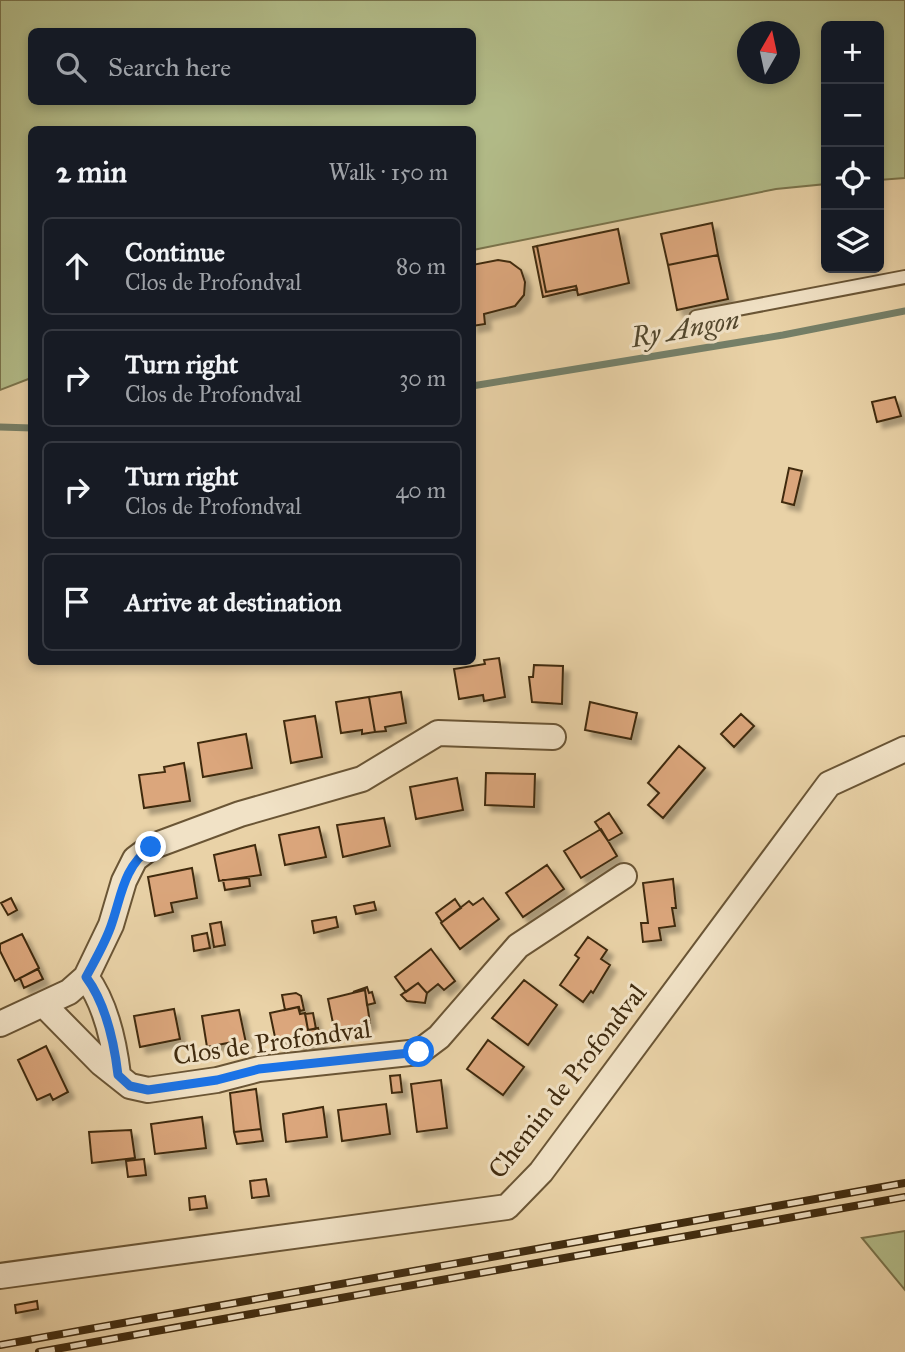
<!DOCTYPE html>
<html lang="en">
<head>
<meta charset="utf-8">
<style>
  :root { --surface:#171b24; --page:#242831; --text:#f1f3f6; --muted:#9ea1a6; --line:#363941 }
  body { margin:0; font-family:"IM FELL Great Primer",serif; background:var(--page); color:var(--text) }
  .controls { position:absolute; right:21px; top:21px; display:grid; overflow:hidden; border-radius:10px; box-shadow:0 4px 10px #0003 }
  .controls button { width:63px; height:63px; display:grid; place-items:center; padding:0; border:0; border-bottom:2px solid var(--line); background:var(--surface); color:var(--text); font:35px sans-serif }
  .compass { position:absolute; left:737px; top:21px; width:63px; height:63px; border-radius:50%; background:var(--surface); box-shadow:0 4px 10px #0003; rotate:9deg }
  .stop { position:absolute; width:21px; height:21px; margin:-16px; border:5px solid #1a73e8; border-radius:50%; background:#fff }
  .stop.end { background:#1a73e8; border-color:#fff; box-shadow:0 2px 7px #0008 }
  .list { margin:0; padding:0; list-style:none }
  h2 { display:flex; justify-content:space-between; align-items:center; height:91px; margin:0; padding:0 28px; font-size:30px }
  h2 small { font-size:23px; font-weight:400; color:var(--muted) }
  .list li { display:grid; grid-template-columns:46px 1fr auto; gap:21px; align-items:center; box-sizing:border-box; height:98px; margin:0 14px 14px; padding:0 14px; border:2px solid var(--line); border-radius:10px }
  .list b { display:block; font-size:26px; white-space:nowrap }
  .list p { margin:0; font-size:23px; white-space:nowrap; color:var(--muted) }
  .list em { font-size:23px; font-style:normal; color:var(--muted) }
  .icon { flex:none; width:38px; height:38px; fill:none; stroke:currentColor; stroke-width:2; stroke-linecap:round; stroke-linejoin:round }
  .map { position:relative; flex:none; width:905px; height:1352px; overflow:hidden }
  .search { position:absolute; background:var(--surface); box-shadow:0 4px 10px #0003; left:28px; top:28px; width:448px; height:77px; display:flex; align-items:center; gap:18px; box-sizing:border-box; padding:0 24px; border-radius:10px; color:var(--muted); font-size:26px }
  .panel { position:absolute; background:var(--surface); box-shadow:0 4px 10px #0003; left:28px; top:126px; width:448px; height:539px; border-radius:10px }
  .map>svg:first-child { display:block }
  .green { fill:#b3bd8a; stroke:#7a744c; stroke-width:2; fill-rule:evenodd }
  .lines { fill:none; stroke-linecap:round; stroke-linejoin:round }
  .stream { stroke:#758069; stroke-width:7 }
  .building { fill:#dba67c; stroke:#402b0f; stroke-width:2; filter:url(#shadow) }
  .lane-casing { stroke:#6a5535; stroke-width:16 }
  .street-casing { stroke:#6a5535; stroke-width:28 }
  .lane { stroke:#f1e2c6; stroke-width:12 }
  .street { stroke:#f1e2c6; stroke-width:24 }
  .rail-casing { stroke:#402b0f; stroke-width:8 }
  .rail { stroke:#f1e2c6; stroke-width:5; stroke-dasharray:16; stroke-linecap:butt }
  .route { stroke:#1a73e8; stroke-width:9 }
  .labels { text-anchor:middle; stroke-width:6; stroke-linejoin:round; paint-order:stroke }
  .street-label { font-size:26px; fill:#402b0f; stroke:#f1e2c6 }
  .water-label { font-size:28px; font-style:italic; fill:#52472d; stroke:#f1e2c6 }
</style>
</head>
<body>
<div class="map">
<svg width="905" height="1352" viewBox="0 0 905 1352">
  <defs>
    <filter id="shadow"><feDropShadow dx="6" dy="6" stdDeviation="2" flood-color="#0004"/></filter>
  </defs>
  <rect width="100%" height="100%" fill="#e9d2a7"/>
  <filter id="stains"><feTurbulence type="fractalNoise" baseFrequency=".00286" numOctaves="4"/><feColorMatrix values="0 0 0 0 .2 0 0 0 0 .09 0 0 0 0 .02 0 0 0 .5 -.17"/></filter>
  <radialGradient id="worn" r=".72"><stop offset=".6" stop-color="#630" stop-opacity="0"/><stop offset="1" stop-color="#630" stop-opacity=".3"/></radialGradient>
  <path class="green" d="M0,0h905v178l-26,2v-154h-53v158l-50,5 -303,61 -1,-120h-440l-1,248 -31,12zM32,32h440v70h-440zM748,32h42v42h-42z
    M905,1231v59l-43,-52z"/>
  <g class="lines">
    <path class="stream" d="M472,386l311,-51 122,-24
      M0,427l32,1"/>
  </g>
  <path class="building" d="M712,223l6,32 -50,10 -7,-31z
    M618,229l11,54 -51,12 -2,-9 -30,6 -9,-46z
    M537,246l9,46 30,-6 1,3 -34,8 -10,-50z
    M718,255l10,44 -51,11 -9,-45z
    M498,260l12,2 11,8 4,12 -1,13 -9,11 -31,8 1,10 -13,2v-61z
    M895,397l6,19 -24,6 -5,-20z
    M789,468l13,3 -8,34 -12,-3z
    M499,658l6,39 -21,4 -1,-6 -24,4 -5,-30 31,-5 -1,-4z
    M534,665l29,1 -1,38 -30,-2 -3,-25h4z
    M401,692l5,31 -21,4 1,4 -11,1 -6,-35z
    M369,697l6,35 -13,2v-4l-21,3 -5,-31z
    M590,702l47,11 -6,26 -46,-9z
    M741,714l13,12 -20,21 -13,-13z
    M315,716l7,41 -31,6 -7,-42z
    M246,734l6,34 -49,9 -5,-34z
    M679,746l26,22 -42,50 -15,-13 11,-12 -11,-10z
    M184,763l6,38 -46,7 -5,-33 26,-3 -1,-5z
    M486,773l49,1 -1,33 -49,-2z
    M457,778l6,32 -47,9 -6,-32z
    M609,813l13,20 -14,8 -13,-19z
    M384,818l6,28 -47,11 -6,-32z
    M319,827l7,30 -41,8 -6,-30z
    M601,829l16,27 -36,22 -17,-27z
    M255,845l6,30 -42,6 -5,-26z
    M547,865l17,24 -41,28 -17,-24z
    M192,868l5,30 -26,5 2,9 -18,4 -7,-39z
    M249,878l1,8 -25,4 -2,-10z
    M673,879l3,29h-4l3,18 -16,2 2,12 -18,2 -2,-19h7l-5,-40z
    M11,898l6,12 -9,5 -7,-12z
    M483,898l16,21 -39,30 -19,-26 28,-22 4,4z
    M455,899l6,9 -19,14 -6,-9z
    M374,902l2,8 -20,4 -2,-8z
    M336,917l2,10 -24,6 -2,-12z
    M221,922l4,23 -11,2 -4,-23z
    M207,933l3,15 -16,3 -2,-15z
    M22,934l17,34 -24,13 -15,-30v-7z
    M588,937l19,13 -6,9 9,6 -17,28 -2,-2 -8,11 -23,-17 19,-27 -4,-3z
    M431,949l24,32 -11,9 -6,-6 -11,9 -9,-10 -12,9 -11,-15z
    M38,969l5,10 -19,9 -4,-10z
    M524,980l33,25 -29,40 -36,-27z
    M418,983l9,10 -2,10 -18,-2 -6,-6z
    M367,987l2,6 3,-1 3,11 -8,2 -2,-15 -12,2z
    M365,990l5,33 -35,10 -7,-34z
    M296,993l5,3 3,14 -4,1 -1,-4 -14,3 -3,-15z
    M298,1007l2,7 5,-1 3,17 10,-2 3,16 -21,4 -5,-10 -19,4 -6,-29z
    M174,1009l6,30 -40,8 -6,-31z
    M239,1010l7,33 -12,3 -1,-4 -26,5 -5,-31z
    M313,1013l3,16 -8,1 -3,-16z
    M488,1040l36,27 -21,28 -36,-26z
    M46,1046l22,46 -15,8 -3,-6 -13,6 -19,-40z
    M400,1075l2,17 -10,1 -2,-17z
    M441,1080l6,48 -30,4 -6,-48z
    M256,1089l5,40 -27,3 -4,-39z
    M386,1104l4,30 -48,7 -4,-31z
    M323,1107l4,30 -41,5 -3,-28z
    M202,1117l4,31 -51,6 -4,-30z
    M261,1129l2,12 -26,3 -3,-12z
    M131,1130l4,28 -43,5 -3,-31z
    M144,1159l2,16 -18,2 -2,-16z
    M266,1179l3,17 -17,2 -2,-17z
    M205,1196l2,12 -17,2 -1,-12z
    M37,1301l1,8 -22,4 -1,-8z"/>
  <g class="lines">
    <defs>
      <path id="lane" d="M696,317l209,-40"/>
      <path id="street" d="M86,977c20,27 28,64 32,98
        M43,1004l58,59 29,23 18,4 69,-10 42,-11 160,-17 20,-15 79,-91 106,-70
        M0,1024l69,-32 17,-15 25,-52 13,-44 11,-22 16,-12 89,-33 122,-35 76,-46 115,4
        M0,1276l507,-69 34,-35 288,-388 76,-35"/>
    </defs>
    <use href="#lane" class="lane-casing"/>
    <use href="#street" class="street-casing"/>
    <use href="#lane" class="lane"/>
    <use href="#street" class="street"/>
    <defs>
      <path id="rail" d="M0,1345l905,-162
        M39,1352l866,-155"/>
    </defs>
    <use href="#rail" class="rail-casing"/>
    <use href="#rail" class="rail"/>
  </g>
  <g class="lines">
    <path class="route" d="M151,847c-27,20 -29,46 -39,76 -6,19 -17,37 -26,54 20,27 28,64 32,98l12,11 18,4 69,-10 42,-11 160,-17"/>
  </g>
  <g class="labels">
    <g class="street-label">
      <text transform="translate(272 1042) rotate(-8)" y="9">Clos de Profondval</text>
      <text transform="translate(567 1081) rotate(-52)" y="9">Chemin de Profondval</text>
    </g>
    <g class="water-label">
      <text transform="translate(685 328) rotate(-10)" y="10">Ry Angon</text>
    </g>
  </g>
  <rect width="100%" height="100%" filter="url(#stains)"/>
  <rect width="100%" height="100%" fill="url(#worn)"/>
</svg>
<div class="controls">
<button>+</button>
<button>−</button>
<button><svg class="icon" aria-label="locate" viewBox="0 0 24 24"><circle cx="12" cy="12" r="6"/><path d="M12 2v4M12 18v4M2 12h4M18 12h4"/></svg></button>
<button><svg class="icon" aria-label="layers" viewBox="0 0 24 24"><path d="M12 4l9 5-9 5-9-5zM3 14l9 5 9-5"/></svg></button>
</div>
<svg class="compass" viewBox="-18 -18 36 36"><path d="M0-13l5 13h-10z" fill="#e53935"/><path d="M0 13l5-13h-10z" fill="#9ea1a6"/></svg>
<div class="stop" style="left:419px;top:1052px"></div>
<div class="stop end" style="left:151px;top:847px"></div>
<div class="search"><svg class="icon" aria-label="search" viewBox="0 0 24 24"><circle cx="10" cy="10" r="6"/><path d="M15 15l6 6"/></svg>Search here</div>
<section class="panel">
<h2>2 min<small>Walk · 150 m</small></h2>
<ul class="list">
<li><svg class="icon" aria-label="ahead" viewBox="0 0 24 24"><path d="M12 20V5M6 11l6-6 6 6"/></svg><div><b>Continue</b><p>Clos de Profondval</p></div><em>80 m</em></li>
<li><svg class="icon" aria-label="right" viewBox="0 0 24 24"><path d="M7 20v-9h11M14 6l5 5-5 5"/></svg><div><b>Turn right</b><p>Clos de Profondval</p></div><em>30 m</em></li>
<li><svg class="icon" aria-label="right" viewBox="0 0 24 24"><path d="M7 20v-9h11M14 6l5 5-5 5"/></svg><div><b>Turn right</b><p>Clos de Profondval</p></div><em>40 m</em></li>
<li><svg class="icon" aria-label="arrive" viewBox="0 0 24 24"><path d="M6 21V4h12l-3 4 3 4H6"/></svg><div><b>Arrive at destination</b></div></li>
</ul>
</section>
</div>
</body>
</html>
